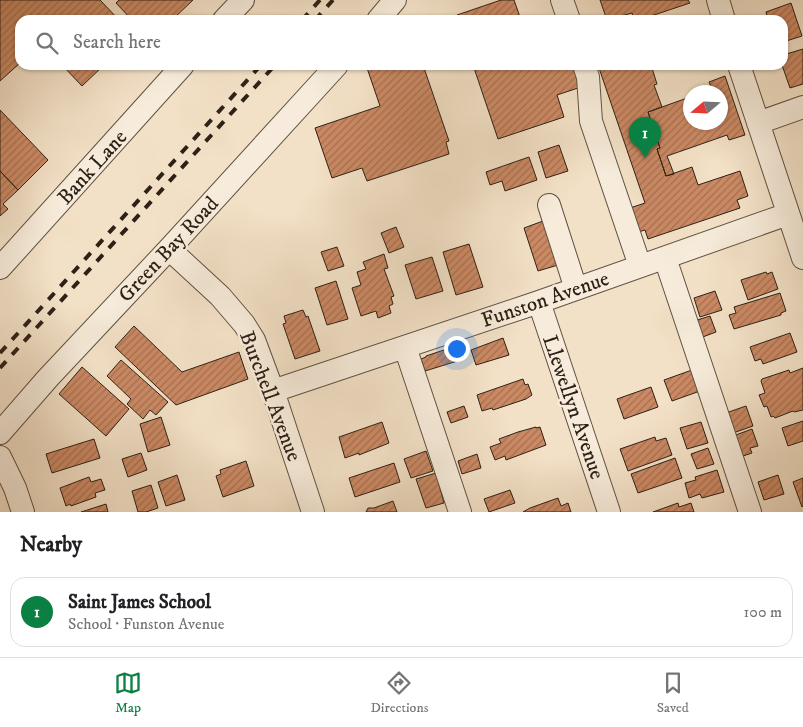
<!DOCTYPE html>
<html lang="en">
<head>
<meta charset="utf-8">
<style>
  :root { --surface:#fff; --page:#f6f6f6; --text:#202124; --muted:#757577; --line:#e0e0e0; --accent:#0b8043 }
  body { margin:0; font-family:"IM FELL DW Pica",serif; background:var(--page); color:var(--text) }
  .compass { position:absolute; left:683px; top:85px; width:45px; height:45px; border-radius:50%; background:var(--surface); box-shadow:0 1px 4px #0004; rotate:251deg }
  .you { position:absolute; left:456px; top:348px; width:18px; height:18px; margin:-12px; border:4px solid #fff; border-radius:50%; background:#1a73e8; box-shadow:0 0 0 8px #1a73e833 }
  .badge { display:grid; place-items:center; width:32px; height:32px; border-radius:50%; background:var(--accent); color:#fff; font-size:16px; font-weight:700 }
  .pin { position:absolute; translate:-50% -41px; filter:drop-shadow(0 1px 2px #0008) }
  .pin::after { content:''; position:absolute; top:26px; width:18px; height:15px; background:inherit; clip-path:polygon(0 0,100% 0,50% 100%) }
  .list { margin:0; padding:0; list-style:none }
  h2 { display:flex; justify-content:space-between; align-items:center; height:65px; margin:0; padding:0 20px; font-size:21px }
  h2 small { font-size:16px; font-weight:400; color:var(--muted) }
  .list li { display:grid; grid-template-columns:32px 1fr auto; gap:15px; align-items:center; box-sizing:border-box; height:70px; margin:0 10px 10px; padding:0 10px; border:1px solid var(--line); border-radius:15px }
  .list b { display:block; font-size:19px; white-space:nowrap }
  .list p { margin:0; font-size:16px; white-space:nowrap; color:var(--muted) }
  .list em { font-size:16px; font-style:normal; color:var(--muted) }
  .icon { flex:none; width:28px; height:28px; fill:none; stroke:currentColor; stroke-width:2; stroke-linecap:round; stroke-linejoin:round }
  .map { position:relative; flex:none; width:803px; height:512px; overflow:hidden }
  .search { position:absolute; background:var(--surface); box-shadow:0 1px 4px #0004; left:15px; right:15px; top:15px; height:55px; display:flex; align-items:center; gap:12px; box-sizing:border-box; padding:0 18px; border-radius:15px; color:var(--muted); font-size:19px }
  .sheet { height:145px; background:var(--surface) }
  nav { display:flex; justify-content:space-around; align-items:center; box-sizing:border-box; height:70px; border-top:1px solid var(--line); background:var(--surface); font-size:14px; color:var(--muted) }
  nav a { display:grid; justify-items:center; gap:2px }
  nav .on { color:var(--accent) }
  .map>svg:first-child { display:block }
  .building { fill:url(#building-hatch); stroke:#2d2116 }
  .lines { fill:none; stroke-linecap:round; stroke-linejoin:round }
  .minor-casing { stroke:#5e5142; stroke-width:24 }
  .minor { stroke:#f7ecdb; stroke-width:22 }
  .rail { stroke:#2d2116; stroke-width:4; stroke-dasharray:9 9; stroke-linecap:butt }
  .labels { text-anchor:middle; stroke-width:5; stroke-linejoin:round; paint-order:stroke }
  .street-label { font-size:21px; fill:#2d2116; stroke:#f7ecdb }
</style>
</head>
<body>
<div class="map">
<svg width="803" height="512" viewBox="0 0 803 512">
  <defs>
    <pattern id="building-hatch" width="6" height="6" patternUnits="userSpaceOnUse" patternTransform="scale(1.25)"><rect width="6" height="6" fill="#cb8964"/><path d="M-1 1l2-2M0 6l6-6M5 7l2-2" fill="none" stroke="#a57051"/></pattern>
  </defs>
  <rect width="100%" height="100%" fill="#f3e1c7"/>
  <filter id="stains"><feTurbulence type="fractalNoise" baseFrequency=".004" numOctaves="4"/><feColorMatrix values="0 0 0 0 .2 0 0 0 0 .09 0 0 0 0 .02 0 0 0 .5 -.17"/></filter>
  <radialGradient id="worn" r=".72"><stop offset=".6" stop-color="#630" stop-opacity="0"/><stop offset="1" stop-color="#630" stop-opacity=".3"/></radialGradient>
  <path class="building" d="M0,0h100l19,20h-99v43l-20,18z
    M119,0h74l-21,20h-40l-16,-17z
    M501,0h13l7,20h-63l-1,-5z
    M600,0h88l2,3 -51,17h-5l-2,-7 -25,7z
    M791,3l11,33 -19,6v-22h-15l-2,-8z
    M803,49v35l-13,4 -8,-23 1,-10z
    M62,65h42l-22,21z
    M366,65h57l26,76 -3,1 3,12 -82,27 -5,-13 -30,10 -17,-50 65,-22z
    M473,65h101l7,22 -24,8 7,22 -66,22z
    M598,65h53l6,19 -3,1 8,22 -14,5 12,36 -3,1 9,27 26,-9 6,18 42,-14 8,25 -11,4 3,8 -92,31 -3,-9 -10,3 -8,-24 18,-6z
    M725,76l20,59 -16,5 -2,-5 -60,21 7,18 -8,2 -9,-27 3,-1 -12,-36 42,-15v25h30v-30h-17l9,-3 -3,-7z
    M0,110l48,50 -30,30 -18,-19z
    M559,145l9,26 -22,7 -8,-26z
    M529,157l8,23 -32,11 -3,-10 -12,4 -4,-13z
    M0,171l18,19 -15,14 5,5 -8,7z
    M543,221l15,44 -20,6 -14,-43z
    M396,227l8,20 -15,6 -8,-20z
    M469,244l14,43 -27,8 -13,-43z
    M337,247l7,19 -16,5 -7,-19z
    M384,254l4,14 -4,1 10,27 -3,1 2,7 -4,2 2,7 -13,5 -2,-7 -15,5 -9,-28 9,-3 -4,-13 9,-3 -3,-7z
    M432,257l11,34 -27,8 -11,-34z
    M766,272l1,2 5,-2 6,17 -30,11 -7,-20z
    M336,281l12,38 -21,6 -12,-37z
    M715,291l7,19 -22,7 -6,-19z
    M780,293l6,18 -5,2v2l-47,14 -5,-14 7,-2 -2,-6z
    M303,310l3,7 2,-1 12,35 -25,8 -12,-35 3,-1 -2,-7z
    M710,316l6,16 -16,6 -6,-17z
    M134,326l48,46 57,-20 9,27 -72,26 -61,-58z
    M790,333l7,19 -34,12 -2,-5 -6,2 -5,-14z
    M503,338l6,17 -33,10 -5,-15z
    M459,345l5,14 -39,12 -4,-12 5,-2v-1z
    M121,360l47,42 -12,13 -6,-5 -7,9 -16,-15 4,-5 -24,-23z
    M82,367l47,42 -23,27 -47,-42z
    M803,368v42l-9,2 -1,-1 -18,7 -2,-2 -2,1 -4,-11 -3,1 -5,-12 6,-2 -4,-12 1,-2 27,-9 1,3z
    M692,370l8,21 -28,10 -8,-21z
    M523,379l2,6 3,-1 4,11 -6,4 -33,11 -1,-2 -10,3 -5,-16z
    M651,387l7,20 -34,12 -7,-20z
    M464,406l4,11 -17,6 -4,-11z
    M746,406l7,20 -20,7 -7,-20z
    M161,417l9,28 -22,7 -8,-28z
    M803,421v20l-15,5 -6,-18z
    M382,422l7,21 -30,12v-2l-14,5 -6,-21z
    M701,422l7,21 -21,6 -7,-21z
    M536,427v1l4,-1 6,18 -40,15 -1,-4 -10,4 -5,-13 11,-4 -2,-4 19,-7z
    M752,429l6,17 -8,2 2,5 -12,4 -7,-21z
    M655,437l1,4 10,-3 6,17 -44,16 -8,-22z
    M94,439l6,19 -48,15 -6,-19z
    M708,448l6,16 -17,5 -6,-15z
    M426,451l7,20 -22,7 -7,-19z
    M141,453l6,17 -19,7 -6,-18z
    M477,454l4,14 -19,6 -4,-13z
    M675,458l7,20 -44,15 -7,-19z
    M246,461l8,25 -31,11 -7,-21 5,-2 -1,-4z
    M394,463l6,19 -45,15 -6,-19z
    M717,470l7,22 -22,6 -2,-4 -11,4 -4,-15 11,-3 -1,-3z
    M436,473l8,30 -18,5 -10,-29z
    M177,475l8,25 -19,6 -8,-24z
    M778,475l6,19 -20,6 -6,-18z
    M89,477l2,5 10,-3 4,11 -10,3 1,4 -25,9 -1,-2 -4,2 -6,-18z
    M803,478v28l-1,1 -9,-25z
    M151,485l7,23 -12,4h-8l-6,-21z
    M510,490l5,13 -26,9 -5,-13z
    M558,498l3,8 7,-3 3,9h-48l7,-4z
    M393,501l4,11h-31l2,-4h6z
    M678,503l1,4 12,-4 3,9h-41z
    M106,504l2,8h-27z"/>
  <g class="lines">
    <defs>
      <path id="minor" d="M562,0l7,20
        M718,0l6,20
        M224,20l19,-20
        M378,20l17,-20
        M584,65l4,12 3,44 49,145
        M739,65l64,193
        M758,123l45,-16
        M549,205l27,84
        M169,249l51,47 24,28 10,16 19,51 40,121
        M665,258l85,254
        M0,268l183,-203
        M539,302l70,210
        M405,347l55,165
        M273,391l266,-89 249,-88
        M0,433l48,-55 121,-129 168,-184
        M0,457l15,31 8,24"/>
    </defs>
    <use href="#minor" class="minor-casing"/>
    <use href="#minor" class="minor"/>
    <path class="rail" d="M302,20l18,-20
      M315,20l18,-20
      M0,353l261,-288
      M0,368l275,-303"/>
  </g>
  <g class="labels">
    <g class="street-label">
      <text transform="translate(92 167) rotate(-48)" y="7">Bank Lane</text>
      <text transform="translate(168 249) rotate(-47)" y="7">Green Bay Road</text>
      <text transform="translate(545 299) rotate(-19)" y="7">Funston Avenue</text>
      <text transform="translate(271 396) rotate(69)" y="7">Burchell Avenue</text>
      <text transform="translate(574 407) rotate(71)" y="7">Llewellyn Avenue</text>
    </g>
  </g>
  <rect width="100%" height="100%" filter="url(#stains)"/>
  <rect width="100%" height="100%" fill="url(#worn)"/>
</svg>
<svg class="compass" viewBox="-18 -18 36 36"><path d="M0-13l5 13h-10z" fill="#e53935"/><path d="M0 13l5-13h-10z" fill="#757577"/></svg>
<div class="you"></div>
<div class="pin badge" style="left:645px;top:158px">1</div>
<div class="search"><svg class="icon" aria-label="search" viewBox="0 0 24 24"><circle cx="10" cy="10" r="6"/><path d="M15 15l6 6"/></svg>Search here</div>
</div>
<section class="sheet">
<h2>Nearby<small></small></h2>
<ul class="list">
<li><span class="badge">1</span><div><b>Saint James School</b><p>School · Funston Avenue</p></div><em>100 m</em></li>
</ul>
</section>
<nav>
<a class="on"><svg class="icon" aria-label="map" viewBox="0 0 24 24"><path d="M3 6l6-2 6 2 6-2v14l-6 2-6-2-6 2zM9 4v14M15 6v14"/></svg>Map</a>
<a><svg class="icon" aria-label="directions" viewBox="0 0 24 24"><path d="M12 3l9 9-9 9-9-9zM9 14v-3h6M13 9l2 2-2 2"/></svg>Directions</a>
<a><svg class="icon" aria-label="saved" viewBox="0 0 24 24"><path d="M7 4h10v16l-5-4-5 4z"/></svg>Saved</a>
</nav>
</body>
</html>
